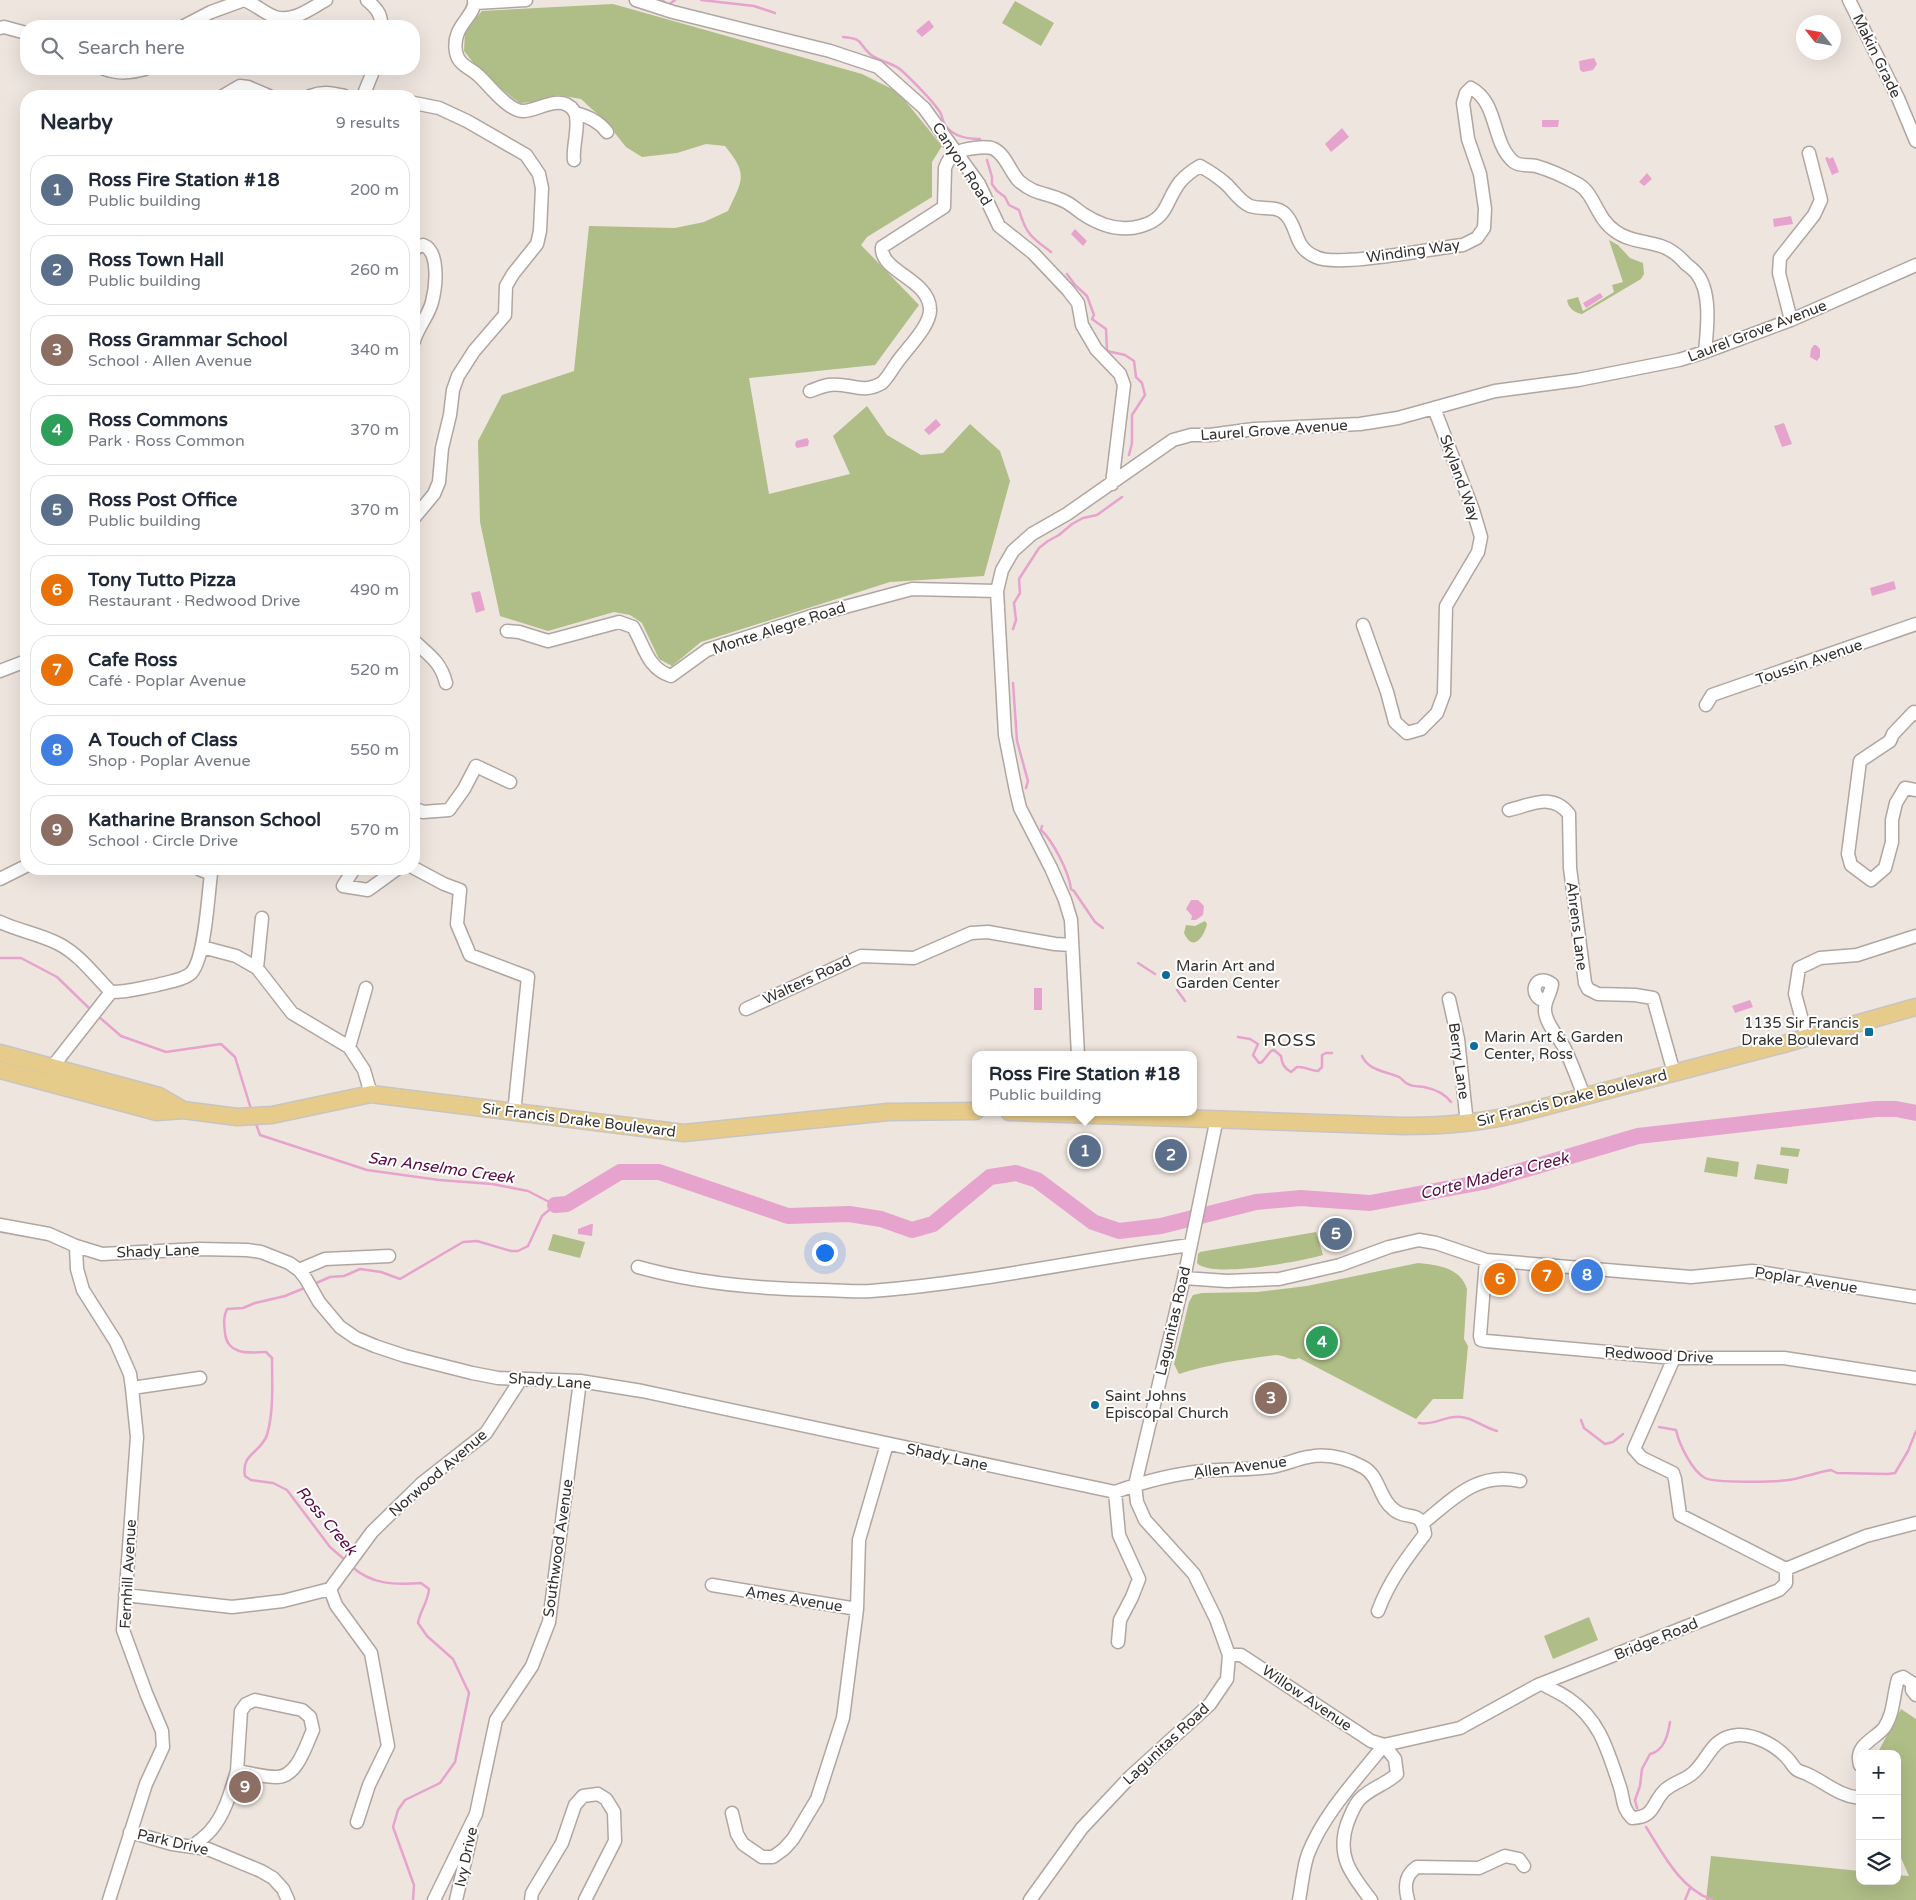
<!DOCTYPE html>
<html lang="en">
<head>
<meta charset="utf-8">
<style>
  :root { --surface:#fff; --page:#f2f2f3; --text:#1f2937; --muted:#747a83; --line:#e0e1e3; --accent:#0b8043 }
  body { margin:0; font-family:"Varela Round",sans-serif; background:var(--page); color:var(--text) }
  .controls { position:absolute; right:15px; bottom:15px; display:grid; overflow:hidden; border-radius:10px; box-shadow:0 5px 20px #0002 }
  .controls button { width:45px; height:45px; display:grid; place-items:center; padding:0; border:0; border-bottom:1px solid var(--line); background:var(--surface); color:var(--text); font:25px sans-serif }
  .compass { position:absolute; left:1796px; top:15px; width:45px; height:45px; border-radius:50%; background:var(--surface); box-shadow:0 5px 20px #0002; rotate:301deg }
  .you { position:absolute; left:824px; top:1252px; width:18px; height:18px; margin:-12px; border:4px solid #fff; border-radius:50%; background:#1a73e8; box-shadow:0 0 0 8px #1a73e833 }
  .badge { display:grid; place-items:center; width:32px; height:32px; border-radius:50%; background:var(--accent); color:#fff; font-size:16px; font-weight:700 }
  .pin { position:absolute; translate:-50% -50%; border:2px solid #fff; box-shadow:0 1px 5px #0006 }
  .popup { position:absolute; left:972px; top:1051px; width:225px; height:65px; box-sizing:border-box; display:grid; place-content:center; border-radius:10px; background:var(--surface); filter:drop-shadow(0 1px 4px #0005); font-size:16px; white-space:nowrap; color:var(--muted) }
  .popup b { font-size:19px; color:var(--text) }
  .popup::after { content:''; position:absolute; left:50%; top:100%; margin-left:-10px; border:10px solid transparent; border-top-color:var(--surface) }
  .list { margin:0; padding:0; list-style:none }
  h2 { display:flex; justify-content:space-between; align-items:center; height:65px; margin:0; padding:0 20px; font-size:21px }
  h2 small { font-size:16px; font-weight:400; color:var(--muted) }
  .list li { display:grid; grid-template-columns:32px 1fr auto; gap:15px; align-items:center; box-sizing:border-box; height:70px; margin:0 10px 10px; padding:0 10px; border:1px solid var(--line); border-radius:20px }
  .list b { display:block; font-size:19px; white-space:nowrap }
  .list p { margin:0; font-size:16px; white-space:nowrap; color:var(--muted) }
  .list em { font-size:16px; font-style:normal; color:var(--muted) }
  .icon { flex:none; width:28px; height:28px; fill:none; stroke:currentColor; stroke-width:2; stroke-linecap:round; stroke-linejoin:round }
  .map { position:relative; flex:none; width:1916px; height:1900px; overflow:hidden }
  .search { position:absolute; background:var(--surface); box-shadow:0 5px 20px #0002; left:20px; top:20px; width:400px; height:55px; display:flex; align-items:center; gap:12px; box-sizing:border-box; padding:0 18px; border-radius:20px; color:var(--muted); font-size:19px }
  .panel { position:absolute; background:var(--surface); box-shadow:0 5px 20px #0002; left:20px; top:90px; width:400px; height:785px; border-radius:20px }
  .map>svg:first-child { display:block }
  .green { fill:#afbd86 }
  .water { fill:#e6a3cd }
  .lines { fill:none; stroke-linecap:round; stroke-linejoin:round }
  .stream { stroke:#e6a3cd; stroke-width:2.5 }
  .river { stroke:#e6a3cd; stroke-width:16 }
  .minor-casing { stroke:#b0a6a1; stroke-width:15 }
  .major-casing { stroke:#c6c5c4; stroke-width:19 }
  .minor { stroke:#fff; stroke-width:12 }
  .major { stroke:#e6cb8a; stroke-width:16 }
  .poi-dot { fill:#0b6d9b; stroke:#fff; stroke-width:2 }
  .labels { text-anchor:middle; stroke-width:4; stroke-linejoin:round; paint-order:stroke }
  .street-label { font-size:15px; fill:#34302e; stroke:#fff }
  .poi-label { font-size:15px; fill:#34302e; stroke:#fff; text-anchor:start }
  .water-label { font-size:16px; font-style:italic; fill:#580944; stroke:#fff }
  .quarter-label { font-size:18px; letter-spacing:1px; fill:#34302e; stroke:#fff }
</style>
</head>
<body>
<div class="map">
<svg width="1916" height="1900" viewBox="0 0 1916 1900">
  <rect width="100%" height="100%" fill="#efe5df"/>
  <path class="green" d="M1015,1l39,22 -13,23 -39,-23z
    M613,4l249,70 36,18 44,54 -10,16v35l-65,40 -6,8 58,60 -44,60 -126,13 20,116 81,-20 -17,-38 34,-30 20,29 34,20 22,-2 27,-29 30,27 10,30 -26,95 -94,6 -189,60 -29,24 -13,-7 -17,-36 -12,-8 -16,-3 -66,19 -48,-15 -20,-94 -2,-81 24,-46 72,-24 15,-145 86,2 29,-6 24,-11c14,-31 21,-36 -3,-65l-19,-2 -29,9 -35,4 -16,-10 -20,-25 -25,-23 -24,-4 -22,7 -15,1 -23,-17 -21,-20 -12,-15 1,-21 17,-19z
    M1609,240l9,5 12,13 13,5 1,11 -3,5 -59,35c-7,-1 -14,-6 -15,-14l11,-3 5,14 31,-19 -2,-7 11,-3z
    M1205,921l2,3c-3,13 -14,29 -23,9l2,-8 9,1z
    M1781,1147l19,2 -2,8 -18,-2z
    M1707,1157l32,5 -2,15 -33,-5z
    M1757,1164l32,5 -2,15 -33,-5z
    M1316,1232l7,23c-21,6 -112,24 -126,8l1,-9 2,-2z
    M553,1234l32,8 -5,16 -32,-8z
    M1418,1263c19,2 42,4 49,26l-3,50 4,7 -5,53h-30l-17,20 -117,-61c-8,4 -14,-3 -23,-3 -32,4 -66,9 -97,19l-5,-10 15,-62 4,-7 9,-2 55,-1 50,-6z
    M1589,1617l9,23 -45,19 -9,-23z
    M1901,1709l15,10v181h-210l5,-44 149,15v10h37v-6l12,1 -12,-27v-95h-20z"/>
  <path class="water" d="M929,20l5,7 -12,10 -6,-6z
    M1594,58l3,6 -4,6 -10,2 -3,-2 -1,-9z
    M1542,120h17l-1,7h-16z
    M1342,128l7,9 -18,15 -6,-8z
    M1828,157l1,2 4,-2 6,15 -7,3 -7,-17z
    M1647,173l5,6 -8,7 -5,-4z
    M1791,216l2,8 -19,3 -1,-8z
    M1075,229l12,12 -4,5 -12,-12z
    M1600,293l3,4 -17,11 -3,-5z
    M1814,345h2l4,4v8l-3,4 -7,-4 1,-8z
    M936,419l5,6 -12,10 -5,-5z
    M1784,423l8,21 -10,3 -8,-21z
    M807,438l2,3 -1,5 -11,2 -2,-3 1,-4z
    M1894,581l2,8 -24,7 -2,-8z
    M480,591l5,19 -9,3 -5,-20z
    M1191,900h7l6,6 -1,9 -7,5h-5l1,-4 -6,-7z
    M1034,988h8v22h-8z
    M1750,1000l3,7 -18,6 -3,-7z
    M591,1224h2l-1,12 -14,-2v-5z"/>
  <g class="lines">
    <path class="stream" d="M662,0l6,5 7,-5
      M701,0l53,6 21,7
      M843,37c21,2 14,5 27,17 9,8 22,8 31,16 10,9 31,30 39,42 2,3 2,7 4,11 7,13 22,16 36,16
      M987,160l5,17v7l5,7 8,6 4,8 10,5c7,24 12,27 32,42
      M1067,274l8,11 12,11 7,19 -2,4 14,10 1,22 18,4 9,6 2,16 6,6 3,12 -13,20v28l-3,12
      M1013,629l3,-9 -2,-17 6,-10 -1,-14 20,-31 9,-7 11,-6 13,-11 11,-6 14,-3 25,-18
      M1013,683l4,58 11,40 -2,7
      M1042,826l-1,4c12,11 28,42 30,59l3,2 21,31 8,6
      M0,958h21l36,19 35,34
      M1138,963l17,11
      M1177,990l8,11
      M98,1016l23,20 45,16 55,-8 14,13 16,52
      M1238,1037l12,2 8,5 -5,11 6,8 3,-1 9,-11 3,-1 7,6c1,8 3,12 10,16l6,-5c8,-1 13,4 21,4l4,-4v-12l4,-2h6
      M1362,1056c7,15 23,15 37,21 4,2 5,6 9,7 5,3 11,2 16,3 10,2 21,7 27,15
      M255,1121l5,14 107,35 72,10 53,4 36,7 27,14 -13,11 -14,30 -10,5h-7l-34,-10 -14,1 -63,37 -19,-7 -21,-3 -16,7 -14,1 -16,7
      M307,1287l-22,9 -30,7 -12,5 -16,1c-4,9 -3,14 -2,24 2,22 24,20 41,19l6,6c0,25 2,53 -5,77 -7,19 -26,18 -22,41l6,4 22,3 14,7 43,57 15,13
      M1581,1420l3,8 21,16 8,-2 10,-8
      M1419,1423c14,3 28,-8 42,-6 13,1 23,11 36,14
      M1659,1427l17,3c3,14 16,41 29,48 9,5 71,4 84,2 14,-2 28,-8 42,-10l6,3 51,1 7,-1 13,-22 8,-20
      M351,1566c21,19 44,19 70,17l8,6c-1,13 -9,22 -11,34l9,13 26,23 16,34 -14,69 -15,21 -35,17 -7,10 -5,17 21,58 -1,15
      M1637,1808l-2,-8 5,-14 2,-17 8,-15c14,-3 18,-19 20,-32
      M1646,1827c18,28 33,60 66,73
      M1685,1900l5,-12"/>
    <path class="river" d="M555,1205l12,-1 53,-32h39l129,44 61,-2 32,5 31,11 21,-6 57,-47 26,-4 21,7 56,42 26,9 42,-5 95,-24 45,-4 69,5 113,-21 155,-46 238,-27h20l20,4"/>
    <defs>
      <path id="minor" d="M367,0c9,8 15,14 14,26
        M474,0c3,16 -23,25 -18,52 2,13 15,16 23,24 10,9 30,36 45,35 15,-1 38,-18 50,0 7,11 -2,36 0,49
        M636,0l37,12 157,39 48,16 46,41 55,76 20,42 34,27 35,37 10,13 4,22 14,24 24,25 4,11 -12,99
        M1849,0l49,98 18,43
        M475,3l51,-3
        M184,26l27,-14 33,-12c11,4 20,13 31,17 18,6 36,-9 51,-17
        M0,28l4,-1 22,6
        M104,69c15,5 26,4 41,0
        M223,96l17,-10 8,1 21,9
        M310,96c13,-5 21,-3 35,0
        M363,96l11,-27
        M414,103l25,5 28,13 59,34 13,19 3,14 -2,43 -3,13 -24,30 -7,12 -1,29 -31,36 -16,25 -5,14 -3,25 -8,33 -3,34 -5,12 -20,24
        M575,113c13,3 24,8 32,19
        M414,251l3,-4 6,-2c17,6 13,42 9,57 -3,13 -14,25 -18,39
        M1791,320l-12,-47 1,-15 34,-43 7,-15 -12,-47
        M810,391c6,-2 12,-5 19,-6 21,-3 32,10 53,-2 6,-6 9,-12 14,-19 9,-14 35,-38 34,-55 -1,-30 -50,-37 -48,-62l62,-40 1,-39c2,-6 6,-12 11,-15 7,-4 30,-8 38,-4 12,6 16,23 25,32 17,15 28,11 45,20 7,3 13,9 19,13 17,11 38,18 58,12 28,-8 24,-25 39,-44 6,-7 13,-12 20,-16 9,5 18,11 25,17 9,8 14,18 25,23 12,4 28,-1 36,9 13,14 7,32 30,42 22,11 118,-9 147,-12l14,-7 7,-10 1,-19 -5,-35 -12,-35 -5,-36 3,-10 5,-5c28,15 20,55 43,74 7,5 15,2 22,4 14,4 29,11 42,18 17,10 18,34 37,47 13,10 31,10 46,15 9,3 19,11 25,18 4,3 8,6 11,10 15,19 10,56 8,78
        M1363,625l24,67 8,30 12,11 14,-4 16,-16 7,-19 2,-88 32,-54 3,-15 -8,-27 -39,-102
        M507,631l12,1 29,9 71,-19 14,5c12,20 14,41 38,49l36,-26 108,-35 97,-26 85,2
        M414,641c15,14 27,21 32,42
        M0,671l26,-10
        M1706,705l6,-10 204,-71
        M1916,714l-2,-2 -21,22 -3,7 -30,20 -12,93 3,11 20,15 14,-12 7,-26v-22l4,-17 9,-15 11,2
        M414,808l9,4 26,-2 15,-21 12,-23 34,16
        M1509,810c22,-5 43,-18 60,4l1,54 15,115 3,6 10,5 37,1 18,3 21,75
        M414,868l30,16 16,6 -3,34 13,31 58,22 -14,136
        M354,869l-11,17 25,4 29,-21
        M0,879l26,-13
        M0,922c19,9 40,12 59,22 21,11 36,32 52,48 16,0 30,-4 46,-7 10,-3 24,-4 33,-11 15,-12 18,-79 21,-100l-12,-5
        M202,947l34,9 21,12 35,45 57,34 15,23 7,24
        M257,968l5,-50
        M1449,999l9,40 9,85
        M1546,1001c-19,-3 -12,-30 6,-17 -1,10 -8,17 -7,27 1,14 14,26 20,38 7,15 13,31 19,47
        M746,1009l115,-53 53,2 57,-25 17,-1 67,12 17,1
        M1807,1038l-12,-44 4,-26 21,-10 37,-3 59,-19
        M349,1047l17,-59
        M1078,1055l-7,-135 -6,-20 -14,-32 -31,-60 -4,-17 -11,-56 -8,-144 5,-21 11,-19 19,-17 35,-20 106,-74 18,-5h19l44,-6 106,-5 38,-6 97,-27 83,-11 101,-20 26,-8 86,-32 125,-55
        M53,1066l58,-74
        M0,1225l49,9 27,12 26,8 97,-5 48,1 14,2 28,11 10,7 7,9 13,23 21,25 16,11 19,8 30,10 67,17 26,5 82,3 62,10 473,101c28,-10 58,-18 88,-21 23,-2 46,-1 68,-4 13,-2 25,-8 37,-10 19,-4 38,1 55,10 16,8 16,31 30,42 14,13 28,-2 32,25 -19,25 -36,47 -47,77
        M76,1246l1,23 6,21 33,52 14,32 2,14 5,49 -14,193 23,63 16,38 1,16 -17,37 -37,116
        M1486,1260l-6,76 1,4 5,1 188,17h110l132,20
        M638,1267c60,17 123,22 184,23 16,0 33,2 49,1 107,-8 213,-32 319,-46
        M299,1270l26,-11 64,-3
        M1184,1278l43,3 52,-2 61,-14 49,-18 30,-7 17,3 50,17 205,17 61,-6 164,26
        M1674,1358l-40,91 8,9 31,15 2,6 5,36 106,54
        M132,1388l68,-10
        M1115,1492l4,43 20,44 -7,18 -12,23 -2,22
        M1423,1523c31,-25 55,-52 97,-42
        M712,1585l145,24
        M330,1589l6,16 35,48 17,93 -19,39 -12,37
        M125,1595l107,12 51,-6 47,-12 42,-57 49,-48 65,-51 35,-54
        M1229,1655h12l130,86 13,4
        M1542,1684c9,5 19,9 27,15 32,22 39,53 51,88 4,13 2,21 12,31 23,-1 19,-13 32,-27 9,-9 20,-10 29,-18 16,-14 18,-36 45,-38 17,-1 39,11 50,24 3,3 4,6 7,9 3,4 9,4 14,7 17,8 30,21 51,23
        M1916,1684l-4,3v3l4,5
        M255,1700l47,10 8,7 3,13c-7,15 -16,48 -37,47 -13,0 -26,-4 -39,-6l4,-60 5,-7z
        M1384,1745l76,-17 78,-43 241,-95 7,-7v-14l80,-33 50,-13
        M1860,1765c-6,-20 14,-25 24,-37 10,-14 9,-32 14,-49l5,-2 11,7
        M732,1813l5,21 6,10 19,13h11l11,-8 9,-10 24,-40 26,-81 14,-109 2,-69 28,-96
        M130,1832l42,12 36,5 53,22 12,7 10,11 5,11
        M193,1846c6,-5 13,-10 18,-16 14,-16 20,-39 26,-59
        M434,1900l42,-86 20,-94 36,-54 17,-44 31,-241
        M456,1900l15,-64
        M531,1900l1,-7 30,-50 13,-38 8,-9 15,-2 8,5 8,13 1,29 -30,59
        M1030,1900l52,-72 48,-51 80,-73 17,-25 2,-24 -13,-36 -22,-45 -49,-54 -8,-18 -2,-17 49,-207 33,-160
        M1299,1900c3,-15 4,-32 9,-46 16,-41 49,-75 76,-109
        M1371,1900c-19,-25 -35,-43 -24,-76 3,-8 7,-18 12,-24 11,-12 26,-15 38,-26l-2,-15 -11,-14
        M1408,1900c-4,-14 -3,-25 9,-33l62,1 26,-12 14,3 5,7"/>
      <path id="major" d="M0,1053l159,43 24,14
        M0,1070l157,42 26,-2 54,7 35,-2 99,-21 313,39 204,-21 88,-1
        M1009,1112l395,14c40,0 78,-3 117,-13l263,-69 132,-37"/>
    </defs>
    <use href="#minor" class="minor-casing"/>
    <use href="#major" class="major-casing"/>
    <use href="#minor" class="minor"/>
    <use href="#major" class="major"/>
  </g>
  <g class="poi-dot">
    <circle cx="1166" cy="975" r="5"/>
    <rect x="1864" y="1027" width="10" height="10" rx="2.5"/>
    <circle cx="1474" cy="1046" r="5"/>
    <circle cx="1095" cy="1405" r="5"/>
  </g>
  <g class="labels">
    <g class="street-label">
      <text transform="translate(1877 56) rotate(64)" y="5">Makin Grade</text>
      <text transform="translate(962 164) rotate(57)" y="5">Canyon Road</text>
      <text transform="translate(1413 251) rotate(-8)" y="5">Winding Way</text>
      <text transform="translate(1757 331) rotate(-21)" y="5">Laurel Grove Avenue</text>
      <text transform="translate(1274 430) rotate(-4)" y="5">Laurel Grove Avenue</text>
      <text transform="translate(1460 478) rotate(70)" y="5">Skyland Way</text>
      <text transform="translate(779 628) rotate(-18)" y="5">Monte Alegre Road</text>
      <text transform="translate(1809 662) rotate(-19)" y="5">Toussin Avenue</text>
      <text transform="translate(1577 926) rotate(83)" y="5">Ahrens Lane</text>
      <text transform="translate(807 980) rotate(-25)" y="5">Walters Road</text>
      <text transform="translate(1459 1061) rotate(82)" y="5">Berry Lane</text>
      <text transform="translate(1572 1098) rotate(-14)" y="5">Sir Francis Drake Boulevard</text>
      <text transform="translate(579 1120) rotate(7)" y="5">Sir Francis Drake Boulevard</text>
      <text transform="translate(158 1251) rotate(-2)" y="5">Shady Lane</text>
      <text transform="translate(1806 1280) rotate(9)" y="5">Poplar Avenue</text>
      <text transform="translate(1173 1321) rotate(-77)" y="5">Lagunitas Road</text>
      <text transform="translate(1659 1355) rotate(3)" y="5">Redwood Drive</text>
      <text transform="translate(550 1381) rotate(4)" y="5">Shady Lane</text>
      <text transform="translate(947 1457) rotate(12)" y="5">Shady Lane</text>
      <text transform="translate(1240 1467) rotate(-7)" y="5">Allen Avenue</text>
      <text transform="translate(438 1473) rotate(-41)" y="5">Norwood Avenue</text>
      <text transform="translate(558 1548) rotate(-82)" y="5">Southwood Avenue</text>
      <text transform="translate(128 1574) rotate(-87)" y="5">Fernhill Avenue</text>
      <text transform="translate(794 1599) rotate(9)" y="5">Ames Avenue</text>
      <text transform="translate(1656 1639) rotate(-22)" y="5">Bridge Road</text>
      <text transform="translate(1307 1698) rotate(34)" y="5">Willow Avenue</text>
      <text transform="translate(1166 1744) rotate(-43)" y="5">Lagunitas Road</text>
      <text transform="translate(173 1842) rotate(13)" y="5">Park Drive</text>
      <text transform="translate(466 1857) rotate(-78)" y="5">Ivy Drive</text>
    </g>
    <g class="poi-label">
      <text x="1176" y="971">Marin Art and<tspan x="1176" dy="17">Garden Center</tspan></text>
      <text x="1859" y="1028" text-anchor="end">1135 Sir Francis<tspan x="1859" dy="17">Drake Boulevard</tspan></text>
      <text x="1484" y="1042">Marin Art &amp; Garden<tspan x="1484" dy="17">Center, Ross</tspan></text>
      <text x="1105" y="1401">Saint Johns<tspan x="1105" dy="17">Episcopal Church</tspan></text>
    </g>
    <g class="water-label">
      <text transform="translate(441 1167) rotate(8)" y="6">San Anselmo Creek</text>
      <text transform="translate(1494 1175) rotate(-14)" y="6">Corte Madera Creek</text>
      <text transform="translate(327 1520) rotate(50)" y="6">Ross Creek</text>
    </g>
    <g class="quarter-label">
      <text x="1290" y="1046">ROSS</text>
    </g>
  </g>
</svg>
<div class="controls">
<button>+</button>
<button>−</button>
<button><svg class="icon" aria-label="layers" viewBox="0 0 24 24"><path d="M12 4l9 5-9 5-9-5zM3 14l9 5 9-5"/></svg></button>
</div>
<svg class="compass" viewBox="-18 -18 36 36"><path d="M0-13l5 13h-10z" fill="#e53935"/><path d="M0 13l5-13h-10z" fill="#747a83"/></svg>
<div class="you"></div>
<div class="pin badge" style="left:1085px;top:1151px;background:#5c6f8a">1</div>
<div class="popup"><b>Ross Fire Station #18</b>Public building</div>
<div class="pin badge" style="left:1171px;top:1155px;background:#5c6f8a">2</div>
<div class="pin badge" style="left:1271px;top:1398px;background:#8d6e63">3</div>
<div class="pin badge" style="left:1322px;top:1342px;background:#2e9e5b">4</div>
<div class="pin badge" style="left:1336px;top:1234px;background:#5c6f8a">5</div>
<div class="pin badge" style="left:1500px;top:1279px;background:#e8710a">6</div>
<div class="pin badge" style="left:1547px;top:1276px;background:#e8710a">7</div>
<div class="pin badge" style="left:1587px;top:1275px;background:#3f7fe0">8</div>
<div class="pin badge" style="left:245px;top:1787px;background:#8d6e63">9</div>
<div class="search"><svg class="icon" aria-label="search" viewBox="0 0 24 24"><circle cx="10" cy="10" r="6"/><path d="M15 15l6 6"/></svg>Search here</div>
<section class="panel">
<h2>Nearby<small>9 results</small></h2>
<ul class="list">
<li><span class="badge" style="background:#5c6f8a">1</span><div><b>Ross Fire Station #18</b><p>Public building</p></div><em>200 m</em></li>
<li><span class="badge" style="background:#5c6f8a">2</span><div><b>Ross Town Hall</b><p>Public building</p></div><em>260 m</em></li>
<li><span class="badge" style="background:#8d6e63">3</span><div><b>Ross Grammar School</b><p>School · Allen Avenue</p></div><em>340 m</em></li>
<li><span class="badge" style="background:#2e9e5b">4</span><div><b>Ross Commons</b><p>Park · Ross Common</p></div><em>370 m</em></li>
<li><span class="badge" style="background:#5c6f8a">5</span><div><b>Ross Post Office</b><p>Public building</p></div><em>370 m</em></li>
<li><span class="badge" style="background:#e8710a">6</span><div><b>Tony Tutto Pizza</b><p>Restaurant · Redwood Drive</p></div><em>490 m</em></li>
<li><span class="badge" style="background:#e8710a">7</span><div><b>Cafe Ross</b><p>Café · Poplar Avenue</p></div><em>520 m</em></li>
<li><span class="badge" style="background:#3f7fe0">8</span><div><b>A Touch of Class</b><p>Shop · Poplar Avenue</p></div><em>550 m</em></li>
<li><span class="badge" style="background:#8d6e63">9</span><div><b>Katharine Branson School</b><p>School · Circle Drive</p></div><em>570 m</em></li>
</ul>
</section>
</div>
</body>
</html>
